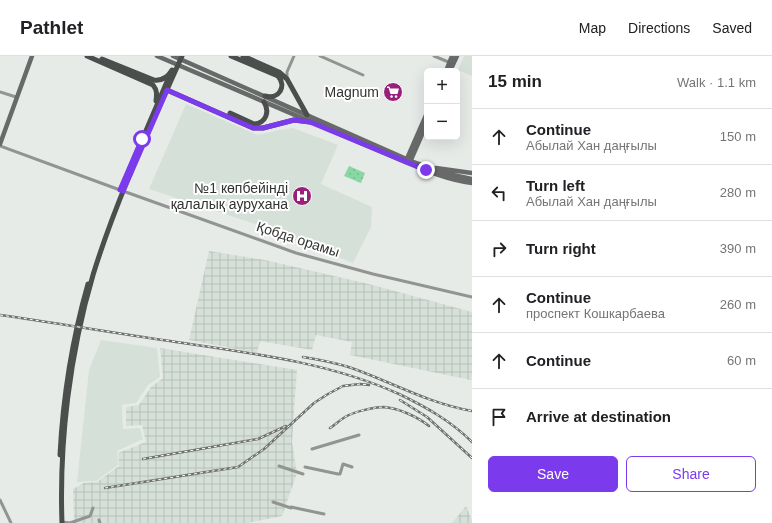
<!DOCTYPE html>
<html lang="en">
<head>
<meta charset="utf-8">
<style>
  :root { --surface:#fff; --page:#f6f6f6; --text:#202124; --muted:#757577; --line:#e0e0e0; --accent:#7c3aed }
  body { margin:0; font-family:Arial,sans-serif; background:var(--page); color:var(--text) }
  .controls { position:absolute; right:12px; top:12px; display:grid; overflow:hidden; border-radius:6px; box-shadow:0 4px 16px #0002 }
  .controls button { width:36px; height:36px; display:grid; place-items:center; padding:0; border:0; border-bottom:1px solid var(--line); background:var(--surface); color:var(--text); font:20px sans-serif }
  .stop { position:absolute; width:12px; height:12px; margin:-9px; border:3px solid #7c3aed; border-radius:50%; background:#fff }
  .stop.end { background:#7c3aed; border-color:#fff; box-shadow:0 1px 4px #0008 }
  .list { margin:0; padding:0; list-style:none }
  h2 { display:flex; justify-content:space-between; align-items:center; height:52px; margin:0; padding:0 16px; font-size:17px }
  h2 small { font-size:13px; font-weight:400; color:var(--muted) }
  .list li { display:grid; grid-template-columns:26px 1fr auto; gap:12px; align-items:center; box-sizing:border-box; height:56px; padding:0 16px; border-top:1px solid var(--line) }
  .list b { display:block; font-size:15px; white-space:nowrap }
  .list p { margin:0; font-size:13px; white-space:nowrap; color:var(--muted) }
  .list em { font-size:13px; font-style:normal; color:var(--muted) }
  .actions { display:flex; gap:8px; padding:12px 16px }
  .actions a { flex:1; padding:9px 0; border:1px solid var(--accent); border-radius:6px; text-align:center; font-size:14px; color:var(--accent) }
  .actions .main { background:var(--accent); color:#fff }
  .icon { flex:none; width:22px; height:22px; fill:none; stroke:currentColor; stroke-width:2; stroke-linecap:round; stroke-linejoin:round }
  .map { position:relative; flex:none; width:472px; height:467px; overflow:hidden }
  header { display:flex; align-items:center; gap:24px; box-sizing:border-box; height:56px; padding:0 20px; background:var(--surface); border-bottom:1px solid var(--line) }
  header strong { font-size:19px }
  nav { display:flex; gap:22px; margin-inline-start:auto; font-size:14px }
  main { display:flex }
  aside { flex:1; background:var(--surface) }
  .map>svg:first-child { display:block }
  .built { fill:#d5e0d8 }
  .industrial { fill:url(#industrial-grid) }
  .grass { fill:url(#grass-dots) }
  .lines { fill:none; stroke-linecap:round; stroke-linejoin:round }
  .street { stroke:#929492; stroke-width:3 }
  .secondary { stroke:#686a69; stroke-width:4.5 }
  .primary { stroke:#4b4e4c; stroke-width:5 }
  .rail-casing { stroke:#6f716f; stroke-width:2.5 }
  .rail { stroke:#fff; stroke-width:1; stroke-dasharray:3; stroke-linecap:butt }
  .route { stroke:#7c3aed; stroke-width:5 }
  .labels { text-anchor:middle; stroke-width:4; stroke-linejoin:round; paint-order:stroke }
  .poi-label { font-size:14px; fill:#323332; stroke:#fff; text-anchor:end }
  .street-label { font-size:14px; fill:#323332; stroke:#fff }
</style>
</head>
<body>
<header>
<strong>Pathlet</strong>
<nav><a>Map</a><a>Directions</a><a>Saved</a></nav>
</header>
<main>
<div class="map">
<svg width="472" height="467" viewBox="0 0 472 467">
  <defs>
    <pattern id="industrial-grid" width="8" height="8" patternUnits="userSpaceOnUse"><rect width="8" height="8" fill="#d5e0d8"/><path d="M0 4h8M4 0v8" fill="none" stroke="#b7c1ba"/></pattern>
    <pattern id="grass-dots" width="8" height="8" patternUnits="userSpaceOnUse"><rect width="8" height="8" fill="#89d8a4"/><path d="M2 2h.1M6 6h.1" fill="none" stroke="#77ba8e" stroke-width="1.8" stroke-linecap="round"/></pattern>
  </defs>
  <rect width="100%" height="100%" fill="#e7ebe8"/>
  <path class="built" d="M464,0h8v20l-14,-6z
    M186,48l72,31 21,-5 14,-2 45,17 -17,39 51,23 -1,20 -18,36 -95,-38 -109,-36z
    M101,284l56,8 3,29 -12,8 -12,18 -14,2 1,24 17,-1 3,11 -26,12 1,14 -22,16 -19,1 12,-112z"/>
  <path class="industrial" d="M209,195l56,9 104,24 103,28v63l-1,5 -121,-25 2,-13 -36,-7 -4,15 -52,-9 -3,12 -68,-13z
    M160,292l137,22 -5,72 5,31 -15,43 -34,7h-174l-1,-34 11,-6 13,-1 22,-16 -1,-13 28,-11 -4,-17 -16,1v-19l13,-2 12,-18 12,-9z
    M466,450l6,14v3h-20z"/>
  <path class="grass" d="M349,110l16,7 -4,10 -17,-7z"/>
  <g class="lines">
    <path class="street" d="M320,0l43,19
      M434,0l17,7
      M287,23v-7l7,-16
      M0,36l16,5
      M0,90l120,44
      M123,135l173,62 77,21 99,23
      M312,393l47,-14
      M279,410l24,8
      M305,411l33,7h2l3,-10 9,3
      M0,444l11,23
      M273,446l18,6
      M291,451l33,7
      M99,464l1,3
      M62,466l8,1 20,-7 3,-8"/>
    <path class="secondary" d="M157,0l248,106c22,9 44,18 67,21
      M173,0l238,105 33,12 28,6
      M446,15l6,-15
      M450,15l7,-15
      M0,88l32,-88
      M406,105l21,-48
      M410,106l17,-39
      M436,112l36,5"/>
    <path class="primary" d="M87,0l66,29c4,5 4,9 3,16
      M231,0l47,20c9,10 1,24 -13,20
      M243,0l36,16 8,7 20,36
      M102,3l52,21c8,1 14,-3 18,-10
      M167,34l86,38h10l31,-8 16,2
      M230,57l24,11c12,-1 16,-12 10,-22
      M124,126l45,-105
      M60,399c3,-58 12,-115 28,-171
      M62,467c-3,-82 8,-170 31,-248 23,-75 57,-147 89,-219"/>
    <defs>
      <path id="rail" d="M0,259c57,8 113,18 170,26 78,12 156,20 229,53 27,13 52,27 73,48
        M303,301c18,3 36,6 54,13 38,14 74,34 115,41
        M400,344l27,17 45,41
        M330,372c5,-3 10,-8 15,-11 8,-5 29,-10 39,-10 14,1 34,10 45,19
        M143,403l115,-20 28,-13
        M105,432l133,-21 26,-18 50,-46 14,-9 15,-8 17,-2 9,1"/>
    </defs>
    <use href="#rail" class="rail-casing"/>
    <use href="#rail" class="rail"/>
  </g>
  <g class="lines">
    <path class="route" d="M142,83l-22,51 3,1 44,-101 86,38h10l31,-8 16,2 116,48"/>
  </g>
  <defs>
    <symbol id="supermarket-disc" viewBox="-11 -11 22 22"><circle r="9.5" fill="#99207a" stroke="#fff"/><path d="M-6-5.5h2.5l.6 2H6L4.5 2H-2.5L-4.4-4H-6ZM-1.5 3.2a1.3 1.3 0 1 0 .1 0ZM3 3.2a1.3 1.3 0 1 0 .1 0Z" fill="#fff"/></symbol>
    <symbol id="hospital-disc" viewBox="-11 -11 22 22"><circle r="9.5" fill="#99207a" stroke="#fff"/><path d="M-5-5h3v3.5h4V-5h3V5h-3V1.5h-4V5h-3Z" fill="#fff"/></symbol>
  </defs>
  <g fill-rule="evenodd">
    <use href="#supermarket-disc" x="382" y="25" width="22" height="22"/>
    <use href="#hospital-disc" x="291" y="129" width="22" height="22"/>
  </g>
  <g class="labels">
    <g class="poi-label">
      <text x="379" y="41">Magnum</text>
      <text x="288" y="137">№1 көпбейінді<tspan x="288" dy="16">қалалық аурухана</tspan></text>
    </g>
    <g class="street-label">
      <text transform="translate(298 183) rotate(18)" y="5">Қобда орамы</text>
    </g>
  </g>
</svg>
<div class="controls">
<button>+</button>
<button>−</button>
</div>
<div class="stop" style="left:142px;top:83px"></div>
<div class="stop end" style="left:426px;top:114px"></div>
</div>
<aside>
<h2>15 min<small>Walk · 1.1 km</small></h2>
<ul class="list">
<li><svg class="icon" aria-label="ahead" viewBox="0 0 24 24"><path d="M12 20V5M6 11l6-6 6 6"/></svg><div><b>Continue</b><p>Абылай Хан даңғылы</p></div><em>150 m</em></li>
<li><svg class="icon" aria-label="left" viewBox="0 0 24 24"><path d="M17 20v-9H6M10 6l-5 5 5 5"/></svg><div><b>Turn left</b><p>Абылай Хан даңғылы</p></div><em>280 m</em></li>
<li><svg class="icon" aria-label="right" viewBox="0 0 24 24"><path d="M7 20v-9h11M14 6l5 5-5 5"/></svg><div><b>Turn right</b></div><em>390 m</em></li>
<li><svg class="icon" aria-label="ahead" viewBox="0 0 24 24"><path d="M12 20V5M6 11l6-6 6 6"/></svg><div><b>Continue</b><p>проспект Кошкарбаева</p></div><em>260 m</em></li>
<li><svg class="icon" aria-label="ahead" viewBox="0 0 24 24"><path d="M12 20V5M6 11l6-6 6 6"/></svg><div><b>Continue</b></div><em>60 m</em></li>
<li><svg class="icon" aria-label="arrive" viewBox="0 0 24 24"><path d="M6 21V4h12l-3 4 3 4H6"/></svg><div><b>Arrive at destination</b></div></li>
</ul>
<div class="actions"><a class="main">Save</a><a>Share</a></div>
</aside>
</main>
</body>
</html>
